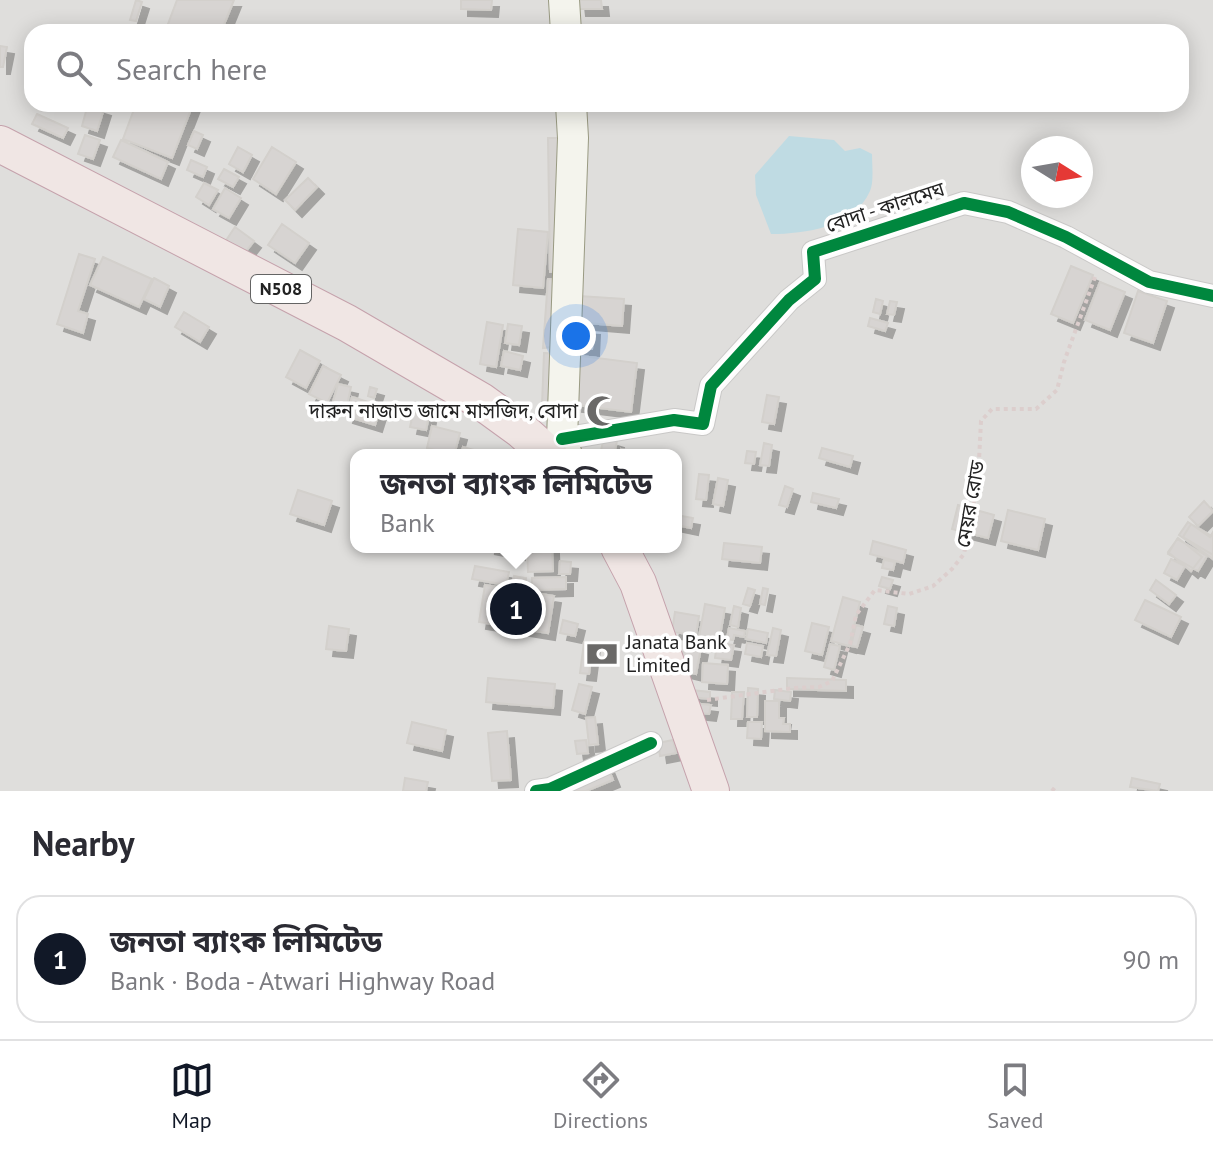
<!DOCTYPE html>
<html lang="en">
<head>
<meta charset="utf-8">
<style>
  :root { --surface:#fff; --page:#f2f2f3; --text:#2b2b33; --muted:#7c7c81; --line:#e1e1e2; --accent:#111827 }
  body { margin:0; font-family:"PT Sans","Noto Sans Bengali",sans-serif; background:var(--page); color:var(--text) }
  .compass { position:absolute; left:1021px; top:136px; width:72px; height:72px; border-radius:50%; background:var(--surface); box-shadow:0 4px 20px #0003; rotate:101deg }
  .you { position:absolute; left:576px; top:336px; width:28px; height:28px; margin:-20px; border:6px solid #fff; border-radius:50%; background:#1a73e8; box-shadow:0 0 0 12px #1a73e833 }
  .badge { display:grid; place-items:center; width:52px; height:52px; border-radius:50%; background:var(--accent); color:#fff; font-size:26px; font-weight:700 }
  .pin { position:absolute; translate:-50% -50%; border:4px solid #fff; box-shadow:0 2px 8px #0006 }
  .popup { position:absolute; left:350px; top:449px; width:332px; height:104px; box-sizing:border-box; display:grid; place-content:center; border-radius:16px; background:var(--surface); filter:drop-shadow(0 2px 6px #0005); font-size:26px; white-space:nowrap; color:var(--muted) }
  .popup b { font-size:30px; color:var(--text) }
  .popup::after { content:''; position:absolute; left:50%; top:100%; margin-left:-16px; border:16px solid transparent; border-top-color:var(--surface) }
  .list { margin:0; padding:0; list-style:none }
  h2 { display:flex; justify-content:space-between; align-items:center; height:104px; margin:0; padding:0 32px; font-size:34px }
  h2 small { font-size:26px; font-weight:400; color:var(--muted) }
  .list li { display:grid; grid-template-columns:52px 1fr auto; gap:24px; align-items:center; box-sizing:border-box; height:128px; margin:0 16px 16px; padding:0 16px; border:2px solid var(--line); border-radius:24px }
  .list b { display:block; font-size:30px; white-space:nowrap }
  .list p { margin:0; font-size:26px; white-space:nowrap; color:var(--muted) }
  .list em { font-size:26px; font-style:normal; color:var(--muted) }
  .icon { flex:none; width:44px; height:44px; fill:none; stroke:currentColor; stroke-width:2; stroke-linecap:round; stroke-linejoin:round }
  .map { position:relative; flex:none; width:1213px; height:791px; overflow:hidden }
  .search { position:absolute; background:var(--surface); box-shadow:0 4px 20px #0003; left:24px; right:24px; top:24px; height:88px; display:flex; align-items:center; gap:20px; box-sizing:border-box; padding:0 28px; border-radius:24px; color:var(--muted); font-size:30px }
  .sheet { height:248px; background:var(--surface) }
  nav { display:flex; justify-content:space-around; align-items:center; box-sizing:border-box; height:112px; border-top:2px solid var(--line); background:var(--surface); font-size:22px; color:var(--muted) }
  nav a { display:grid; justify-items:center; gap:4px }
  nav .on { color:var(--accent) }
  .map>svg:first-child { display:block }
  .residential { fill:#dfdedc; fill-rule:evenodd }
  .water { fill:#bfdbe3 }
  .building { fill:#d7d4d2; stroke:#d3d0cc; stroke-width:2; filter:url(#shadow) }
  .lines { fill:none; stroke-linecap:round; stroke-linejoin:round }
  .minor-casing { stroke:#c9c8c7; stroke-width:24 }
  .secondary-casing { stroke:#999a82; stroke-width:32 }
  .trunk-casing { stroke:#c5a2ac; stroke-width:38 }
  .path { stroke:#dccecd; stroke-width:4; stroke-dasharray:4 4; stroke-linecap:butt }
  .minor { stroke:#fdfcfc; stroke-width:22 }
  .secondary { stroke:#f4f4ed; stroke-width:30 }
  .trunk { stroke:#f0e6e4; stroke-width:36 }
  .cycleway-casing { stroke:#fff; stroke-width:17 }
  .cycleway { stroke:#00873e; stroke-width:12 }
  .labels { text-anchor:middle; stroke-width:7; stroke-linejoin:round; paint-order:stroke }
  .shield { fill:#fff; stroke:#646464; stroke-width:2 }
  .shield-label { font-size:18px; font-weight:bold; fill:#222 }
  .street-label { font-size:20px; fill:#222; stroke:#fff }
  .poi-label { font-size:20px; fill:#222; stroke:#fff; text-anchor:end }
</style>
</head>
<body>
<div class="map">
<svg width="1213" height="791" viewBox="0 0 1213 791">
  <defs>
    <filter id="shadow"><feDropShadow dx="7" dy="7" stdDeviation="0" flood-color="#0004"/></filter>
  </defs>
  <rect width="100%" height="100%" fill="#f0eeeb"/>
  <path class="residential" d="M0,0h1213v791h-1213zM32,32h1149v72h-1149zM1033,148h48v48h-48zM356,455h320v92h-320z"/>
  <path class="water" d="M789,136l45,4 11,11 15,-3 12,6c0,11 2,28 -2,37 -16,36 -65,43 -99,43l-15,-39 -1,-20z"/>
  <path class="building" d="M136,0l6,2 -6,19 -6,-1z
    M177,0h57l-13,32h-56z
    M461,0h31l-1,10 -30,-1z
    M578,0h23l1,9h-23z
    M0,46l7,1 -4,20h-3z
    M88,104l16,5 -7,22 -15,-5z
    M136,104h57l-21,54 -49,-19z
    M37,114l31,14 -5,10 -31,-14z
    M194,131l9,4 -6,14 -9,-4z
    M85,135l15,5 -7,19 -15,-5z
    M548,138h15l-1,133 -12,1z
    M121,140l47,22 -7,17 -48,-22z
    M238,147l14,8 -9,17 -14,-8z
    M272,147l24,15 -20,32 -23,-15z
    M191,160l16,7 -4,10 -16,-7z
    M224,169l15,8 -6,10 -15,-8z
    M308,178l9,9 -22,23 -10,-10z
    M204,183l14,7 -9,15 -13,-8z
    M225,188l16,10 -12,20 -16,-9z
    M282,224l27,19 -14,20 -27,-18z
    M235,227l19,14 -11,14 -18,-13z
    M518,229l30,3 -5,56 -30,-3z
    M79,254l16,5 -17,52 10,3 -5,19 -26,-9z
    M103,257l49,22 -13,28 -49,-22z
    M1071,266l22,9 -20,48 -22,-9z
    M154,278l15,8 -9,21 -16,-8z
    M548,279l14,1 -2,66 -17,2z
    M1100,282l25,10 -15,38 -25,-10z
    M1138,291l29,10 -14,42 -29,-10z
    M579,296l45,3 -2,27 -46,-4z
    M876,299l7,2 -3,13 -7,-2z
    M890,301l7,1 -3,13 -7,-1z
    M184,312l25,15 -9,15 -25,-15z
    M870,318l18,5 -3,8 -17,-5z
    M487,322l16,3 -7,42 -16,-3z
    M508,324l14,2 -3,19 -14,-2z
    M577,327l16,1 -1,21 -16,-1z
    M300,350l20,11 -14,27 -20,-11z
    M504,351l19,5 -3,14 -19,-4z
    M544,353l15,1 -2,50 -15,1z
    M581,356l56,7 -6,49 -56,-7z
    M323,366l18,9 -14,28 -18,-9z
    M338,384l13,3 -4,18 -14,-3z
    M370,387l7,2 -3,9 -6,-2z
    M767,395l12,2 -5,27 -12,-2z
    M352,397l29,9 -6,19 -29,-9z
    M413,413l16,3 -3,14 -16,-3z
    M432,426l28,7 -6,22 -27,-7z
    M604,437l13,4 -3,14h-14z
    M764,443l8,2 -3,21 -9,-1z
    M463,447l18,5 -1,3h-19z
    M822,448l31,8 -3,11 -31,-9z
    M621,449l14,3 -1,3h-14z
    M747,451l9,1 -2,12 -9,-1z
    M699,474l10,1 -3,25 -10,-1z
    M718,478l10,2 -5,26 -10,-2z
    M785,486l8,3 -6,18 -8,-2z
    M298,490l34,11 -8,24 -34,-11z
    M813,493l26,6 -3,9 -25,-6z
    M1204,501l9,10 -15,15 -9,-9z
    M958,505l36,10 -6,23 -36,-9z
    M1008,510l37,9 -7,31 -37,-9z
    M676,515l17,3 -2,10 -15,-3z
    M1188,522l22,15 3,-5v27l-34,-24z
    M1191,524l21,12 1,-2v21l-30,-18z
    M1178,538l24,19 -11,14 -23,-19z
    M1177,539l30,17 -9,15 -30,-17z
    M873,541l33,9 -3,13 -33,-9z
    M724,543l38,4 -2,16 -38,-4z
    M487,547h32l-1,6z
    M527,547h25l1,24 -25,1z
    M1171,559l14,7 -8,14 -13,-7z
    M884,560l11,2 -2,8 -11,-2z
    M560,561l11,1 -1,12h-11z
    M475,566l34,6 -3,13 -34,-6z
    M514,576l12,2 -1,10 -13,-2z
    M566,577v12l-34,1v-12z
    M882,577l11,3 -3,9 -11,-3z
    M1156,580l20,15 -7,9 -19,-14z
    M485,585l69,11 -6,37 -69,-11z
    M748,588l7,2 -5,16 -7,-2z
    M763,588l5,1 -3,16 -5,-1z
    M843,597l17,5 -11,44 -18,-5z
    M1145,600l36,17 -10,20 -36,-17z
    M705,604l20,4 -6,33 -20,-4z
    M734,606l7,2 -3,19 -8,-2z
    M888,606l9,2 -3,18 -10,-2z
    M675,612l24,4 -3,19 -24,-3z
    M563,620l15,4 -3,12 -15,-3z
    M812,623l17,4 -7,28 -17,-4z
    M856,625l7,2 -6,20 -6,-1z
    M329,626l20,3 -3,22 -20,-2z
    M729,628l16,3 -1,6 -10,-2 -1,5 -6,-1z
    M773,628l8,2 -5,26 -9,-1z
    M748,629l20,4 -2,10 -20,-4z
    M584,642l9,1 -4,31 -9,-1z
    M717,643l17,2 -3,15 -16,-2z
    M747,643l16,3 -2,11 -16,-3z
    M685,644l16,4 -5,26 -17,-4z
    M830,644l10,2 -6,24 -10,-3z
    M703,663l25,2 -1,19 -25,-2z
    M488,678l67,6 -2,24 -67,-6z
    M787,678l59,2v11l-59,-2z
    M579,684l13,3 -7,27 -13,-4z
    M748,688l10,1 -1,28h-10z
    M691,690l19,2v7l-20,-2z
    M775,690l16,2 -1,9 -16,-2z
    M732,692h12l-2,27h-11z
    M765,701h14v17h5l-1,6h7v8l-25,-1z
    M693,703l18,2 -2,9 -17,-2z
    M595,717l3,27 -9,1 -3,-27z
    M412,722l34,8 -4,21 -35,-8z
    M748,722h14l-1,17 -14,-1z
    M507,731l4,49 -19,1 -4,-48z
    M586,740l2,13 -11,1 -2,-13z
    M673,740l3,13 -16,3 -2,-13z
    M606,763l7,17 -27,11h-11l-5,-13z
    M405,778l23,4 -2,9h-23z
    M1132,778l28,6 -2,7 -28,-4z"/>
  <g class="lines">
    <defs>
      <path id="minor" d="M562,439l112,-19 29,4 8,-38 78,-86 26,-21 -2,-27 151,-49 44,9 58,25 83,45 64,14
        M536,791l14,-2 101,-46"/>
      <path id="secondary" d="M564,0l2,32
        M567,455l-5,-16 11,-301 -2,-34"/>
      <path id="trunk" d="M0,144l347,179 134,78 40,29 28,25
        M619,547l19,36 73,208"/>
    </defs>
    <use href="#minor" class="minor-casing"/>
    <use href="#secondary" class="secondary-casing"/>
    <use href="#trunk" class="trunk-casing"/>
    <path class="path" d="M707,700l87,-12 25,-1 13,-6 18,-37 6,-29 19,-25 34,4 24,-8 19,-17 12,-15 14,-74 3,-59 11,-12h44l21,-19 7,-28 31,-85
      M1052,791l4,-5"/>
    <use href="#minor" class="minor"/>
    <use href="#secondary" class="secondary"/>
    <use href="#trunk" class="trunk"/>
    <defs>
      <path id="cycleway" d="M562,439l112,-19 29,4 8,-38 78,-86 26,-21 -2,-27 151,-49 44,9 58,25 83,45 64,14
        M536,791l14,-2 101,-46"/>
    </defs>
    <use href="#cycleway" class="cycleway-casing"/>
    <use href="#cycleway" class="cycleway"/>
  </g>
  <defs>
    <symbol id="mosque-bare" viewBox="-9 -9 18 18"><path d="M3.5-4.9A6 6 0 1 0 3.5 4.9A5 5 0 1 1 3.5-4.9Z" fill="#6a6968" stroke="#fff" stroke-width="2.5" paint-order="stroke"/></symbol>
    <symbol id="bank-bare" viewBox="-9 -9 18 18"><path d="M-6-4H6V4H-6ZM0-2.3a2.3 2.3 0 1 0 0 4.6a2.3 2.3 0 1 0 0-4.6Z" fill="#6a6968" stroke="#fff" stroke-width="2.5" paint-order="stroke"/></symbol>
  </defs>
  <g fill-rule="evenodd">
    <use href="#mosque-bare" x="580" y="389" width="44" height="44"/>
    <use href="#bank-bare" x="580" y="632" width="44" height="44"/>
  </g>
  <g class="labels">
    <rect class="shield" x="251" y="275" width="60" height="28" rx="6"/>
    <g class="shield-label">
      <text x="281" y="295">N508</text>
    </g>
    <g class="street-label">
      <text transform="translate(885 207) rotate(-18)" y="7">বোদা - কালমেঘ</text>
      <text transform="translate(970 504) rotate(-80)" y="7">মেয়র রোড</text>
    </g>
    <g class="poi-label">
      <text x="578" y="418">দারুন নাজাত জামে মাসজিদ, বোদা</text>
      <text x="626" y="649" text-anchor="start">Janata Bank<tspan x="626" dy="23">Limited</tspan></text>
    </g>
  </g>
</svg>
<svg class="compass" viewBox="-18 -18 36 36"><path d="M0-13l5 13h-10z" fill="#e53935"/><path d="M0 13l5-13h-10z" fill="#7c7c81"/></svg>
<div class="you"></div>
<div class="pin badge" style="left:516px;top:609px">1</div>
<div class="popup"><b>জনতা ব্যাংক লিমিটেড</b>Bank</div>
<div class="search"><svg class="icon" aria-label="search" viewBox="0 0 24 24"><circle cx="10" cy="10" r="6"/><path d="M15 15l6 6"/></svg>Search here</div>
</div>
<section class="sheet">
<h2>Nearby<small></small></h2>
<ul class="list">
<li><span class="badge">1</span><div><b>জনতা ব্যাংক লিমিটেড</b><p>Bank · Boda - Atwari Highway Road</p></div><em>90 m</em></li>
</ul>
</section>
<nav>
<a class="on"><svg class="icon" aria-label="map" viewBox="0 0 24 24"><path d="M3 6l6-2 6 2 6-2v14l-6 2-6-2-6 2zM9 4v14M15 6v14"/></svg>Map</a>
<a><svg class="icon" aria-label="directions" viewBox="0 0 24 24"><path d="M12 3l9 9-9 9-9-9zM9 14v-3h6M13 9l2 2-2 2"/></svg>Directions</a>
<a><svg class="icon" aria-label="saved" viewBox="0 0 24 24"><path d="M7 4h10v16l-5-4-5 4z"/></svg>Saved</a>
</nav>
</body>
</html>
